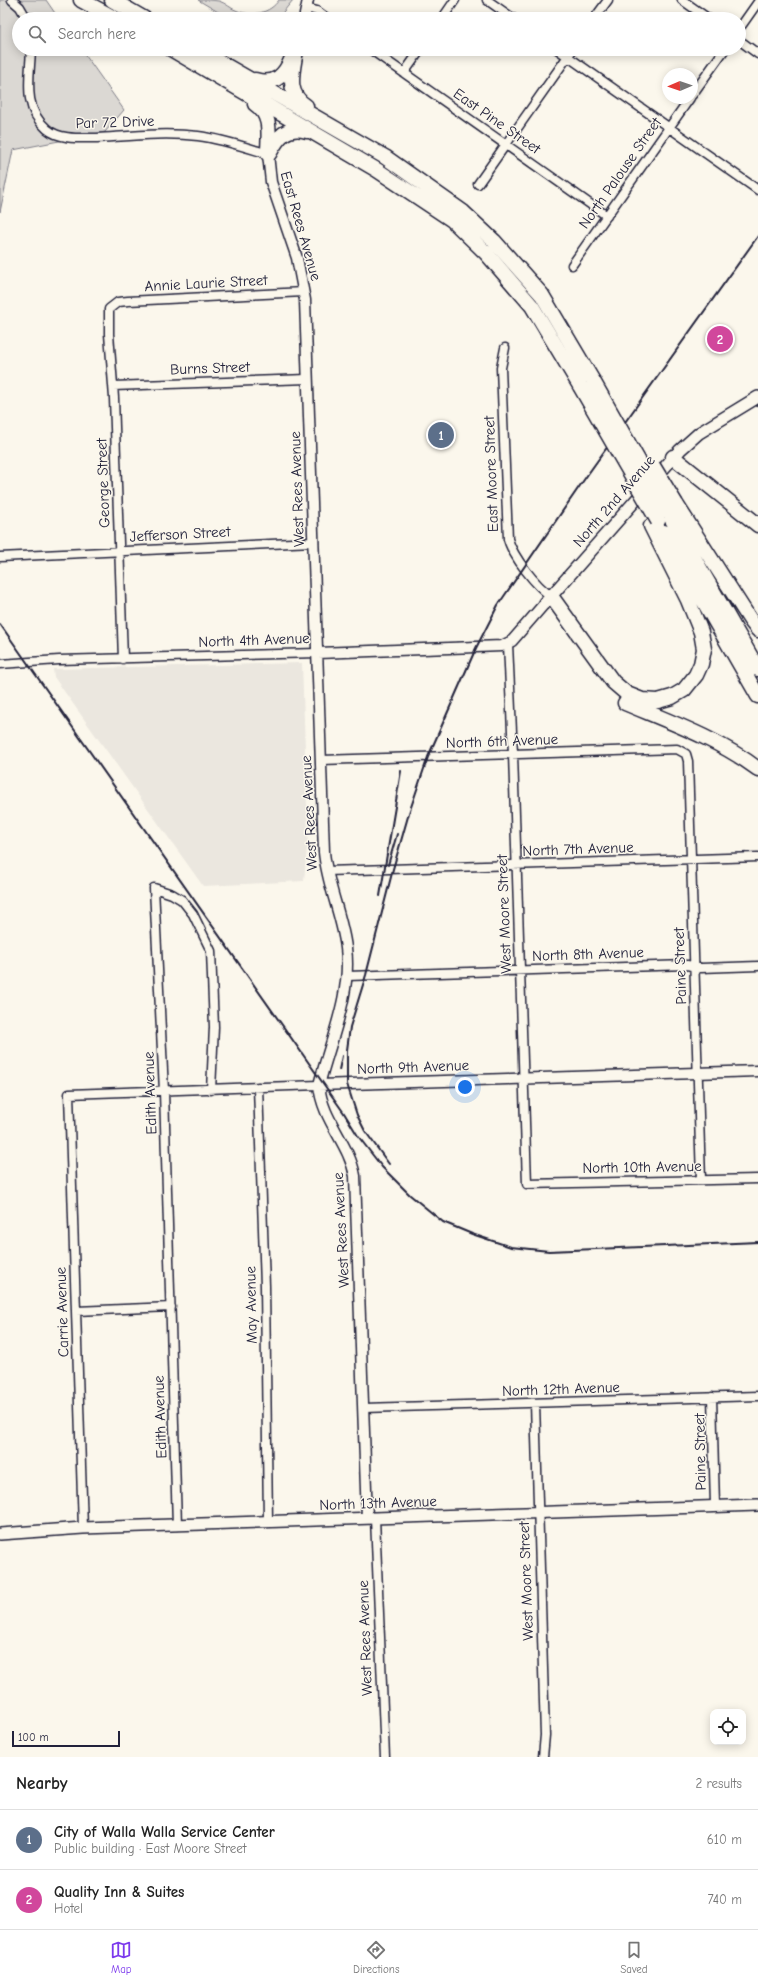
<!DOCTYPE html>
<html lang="en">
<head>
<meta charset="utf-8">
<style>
  :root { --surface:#fff; --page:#f2f2f2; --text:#222; --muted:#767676; --line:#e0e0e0; --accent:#7c3aed }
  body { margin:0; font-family:"Comic Neue",sans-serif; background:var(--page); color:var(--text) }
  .controls { position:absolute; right:12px; bottom:12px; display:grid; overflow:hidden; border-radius:8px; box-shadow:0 2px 10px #0003 }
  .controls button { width:36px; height:36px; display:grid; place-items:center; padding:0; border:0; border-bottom:1px solid var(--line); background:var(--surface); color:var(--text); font:20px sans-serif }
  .compass { position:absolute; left:662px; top:68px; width:36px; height:36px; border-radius:50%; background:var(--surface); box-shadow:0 2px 10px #0003; rotate:268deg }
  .scale { position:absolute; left:12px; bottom:10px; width:108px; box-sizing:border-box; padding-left:4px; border:2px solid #22223b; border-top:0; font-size:11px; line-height:14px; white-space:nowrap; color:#22223b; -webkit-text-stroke:3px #fbf7ec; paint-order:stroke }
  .you { position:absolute; left:465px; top:1087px; width:14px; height:14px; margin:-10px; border:3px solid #fff; border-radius:50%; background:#1a73e8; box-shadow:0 0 0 6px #1a73e833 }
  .badge { display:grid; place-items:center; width:26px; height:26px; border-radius:50%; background:var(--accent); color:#fff; font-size:13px; font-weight:700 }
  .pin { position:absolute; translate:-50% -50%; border:2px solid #fff; box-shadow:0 1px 4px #0006 }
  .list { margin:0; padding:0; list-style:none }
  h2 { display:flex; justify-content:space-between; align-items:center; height:52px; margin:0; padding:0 16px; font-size:17px }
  h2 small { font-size:13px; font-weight:400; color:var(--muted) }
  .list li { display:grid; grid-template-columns:26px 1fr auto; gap:12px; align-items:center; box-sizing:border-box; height:60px; padding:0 16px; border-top:1px solid var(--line) }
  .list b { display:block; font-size:15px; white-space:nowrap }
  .list p { margin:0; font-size:13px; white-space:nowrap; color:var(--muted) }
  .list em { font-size:13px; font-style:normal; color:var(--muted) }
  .icon { flex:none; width:22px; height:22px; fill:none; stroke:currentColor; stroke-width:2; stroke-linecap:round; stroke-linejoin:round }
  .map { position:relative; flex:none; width:758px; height:1757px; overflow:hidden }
  .search { position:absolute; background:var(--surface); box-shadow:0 2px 10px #0003; left:12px; right:12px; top:12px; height:44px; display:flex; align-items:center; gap:10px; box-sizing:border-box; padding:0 14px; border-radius:22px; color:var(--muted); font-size:15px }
  .sheet { height:172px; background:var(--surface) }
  nav { display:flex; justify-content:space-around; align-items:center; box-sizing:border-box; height:56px; border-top:1px solid var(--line); background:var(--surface); font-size:11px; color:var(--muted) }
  nav a { display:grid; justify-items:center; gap:2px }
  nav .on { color:var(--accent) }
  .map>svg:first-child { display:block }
  .built { fill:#ebe7df }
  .green { fill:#dbd8d3; stroke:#7e7d87 }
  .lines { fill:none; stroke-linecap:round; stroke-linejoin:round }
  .minor-casing { stroke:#22223b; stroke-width:11 }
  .tertiary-casing { stroke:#22223b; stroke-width:13 }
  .secondary-casing { stroke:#22223b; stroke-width:14 }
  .motorway-casing { stroke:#22223b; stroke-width:17 }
  .minor { stroke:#fbf7ec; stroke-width:8 }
  .tertiary { stroke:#fbf7ec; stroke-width:10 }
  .secondary { stroke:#fbf7ec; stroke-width:11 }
  .motorway { stroke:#fbf7ec; stroke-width:14 }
  .rail { stroke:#22223b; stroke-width:2 }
  .motorway-bridge-casing { stroke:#22223b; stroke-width:17; stroke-linecap:butt }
  .motorway-bridge { stroke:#fbf7ec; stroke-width:14 }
  .labels { text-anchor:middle; stroke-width:3; stroke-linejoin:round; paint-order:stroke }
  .street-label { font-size:15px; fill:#22223b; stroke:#fbf7ec }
</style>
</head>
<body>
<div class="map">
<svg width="758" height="1757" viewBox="0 0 758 1757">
  <rect width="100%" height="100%" fill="#fbf7ec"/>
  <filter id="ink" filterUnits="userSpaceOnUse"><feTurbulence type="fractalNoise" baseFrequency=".025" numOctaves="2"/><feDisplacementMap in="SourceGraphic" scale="8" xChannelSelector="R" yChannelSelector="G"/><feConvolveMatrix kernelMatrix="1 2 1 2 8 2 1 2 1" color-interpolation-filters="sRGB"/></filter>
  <g filter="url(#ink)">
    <path class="built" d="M302,663l6,172 -4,46 -101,5 -149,-209 -1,-8z"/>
    <path class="green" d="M0,0h46l13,19h-40v30h62l43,61 -19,22 -92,18 -13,62z
      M198,0c6,0 15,0 21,1 7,2 12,8 19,10 15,6 32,2 41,-11h14l-14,17 -4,2h-45z"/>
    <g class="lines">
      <defs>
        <path id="minor" d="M12,0l8,7 7,12
          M487,0l27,19
          M682,0l27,19
          M306,8l11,3 11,8
          M442,19l13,-19
          M594,19l14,-19
          M739,29l19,-27
          M739,40l19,14
          M31,49c-1,29 -9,59 16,80 13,11 34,9 50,9 33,-2 67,-6 101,-2 24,3 47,11 70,18
          M370,49l237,167
          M557,49l201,141
          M404,73l17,-24
          M692,95l33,-46
          M478,184l95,-135
          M572,265l118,-167
          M505,348l-4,20 7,171c5,18 28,47 43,57
          M113,386l195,-7
          M0,557l313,-15
          M508,644l5,110 14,430 231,-5
          M123,659l-9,-261 -5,-64v-25l9,-7 10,-1 176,-9
          M0,664l59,-4 259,-7
          M321,760l356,-11 9,5 2,7 13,419
          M327,871l431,-14
          M347,976l340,-11 14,3 57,-2
          M258,1087l7,199 3,236
          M76,1311l95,-4
          M712,1397l3,108
          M535,1403l10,332 -2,22
          M364,1408l394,-12
          M375,1518l10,239
          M177,1525l-13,-434 -10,-203 18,6 10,6 11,14 18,37 3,76 -3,63
          M83,1528l-14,-434 250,-9"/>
        <path id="tertiary" d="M304,19l4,-19
          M268,154l3,28 26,76 8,42 19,552c3,33 18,63 22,96 6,46 -16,93 -27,137 3,35 30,58 36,91l12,342
          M318,653l184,-7 10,-5 33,-38
          M319,1085l439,-14"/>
        <path id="secondary" d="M545,603l135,-153 19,-17 59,-36
          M0,1534l83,-6 675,-23"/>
        <path id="motorway" d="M81,0l35,19
          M112,0l33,19
          M171,49l206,121 75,50 34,33 46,53 48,80
          M197,49l188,108 78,55 31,29 48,54 51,86
          M296,50c-3,22 -11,43 10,56
          M255,80c20,6 30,-5 37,-22
          M255,104c18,12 13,31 13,50
          M269,154c9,-17 17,-29 38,-23
          M673,457l85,68
          M676,504l75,117 7,9
          M667,511l91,158
          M664,532l94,164
          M551,596l62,86 14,12 15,6 16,1 14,-4 12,-7 12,-15 5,-11 3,-15 -3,-17 -13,-32 -37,-74
          M625,703c45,19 93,36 133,66"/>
      </defs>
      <use href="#minor" class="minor-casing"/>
      <use href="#tertiary" class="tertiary-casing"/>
      <use href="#secondary" class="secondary-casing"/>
      <use href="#motorway" class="motorway-casing"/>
      <use href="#minor" class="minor"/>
      <use href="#tertiary" class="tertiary"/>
      <use href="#secondary" class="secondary"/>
      <use href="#motorway" class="motorway"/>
      <path class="rail" d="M0,624l344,489 14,23 24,31 28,28 33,27 29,12 39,13 38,4 209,-9
        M388,865l9,-31
        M380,896l21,-125
        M339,1070l3,-14
        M389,1164l-24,-33 -8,-16 -10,-31v-34l3,-23 16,-52 27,-106 16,-56 19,-56 48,-109 22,-43 90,-131 170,-238"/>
      <defs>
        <path id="motorway-bridge" d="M593,381l74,130
          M580,386l78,135
          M653,466l23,38"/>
      </defs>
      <use href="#motorway-bridge" class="motorway-bridge-casing"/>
      <use href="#motorway-bridge" class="motorway-bridge"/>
    </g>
  </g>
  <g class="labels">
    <g class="street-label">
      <text transform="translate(497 121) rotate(35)" y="5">East Pine Street</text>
      <text transform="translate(115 122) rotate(-2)" y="5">Par 72 Drive</text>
      <text transform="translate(620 173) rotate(-55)" y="5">North Palouse Street</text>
      <text transform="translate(301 226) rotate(74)" y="5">East Rees Avenue</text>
      <text transform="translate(206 283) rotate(-3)" y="5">Annie Laurie Street</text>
      <text transform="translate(210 368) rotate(-2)" y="5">Burns Street</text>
      <text transform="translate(491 474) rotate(-92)" y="5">East Moore Street</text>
      <text transform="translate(103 483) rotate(-92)" y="5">George Street</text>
      <text transform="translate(297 489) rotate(-92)" y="5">West Rees Avenue</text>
      <text transform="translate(614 501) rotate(-49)" y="5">North 2nd Avenue</text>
      <text transform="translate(180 534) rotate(-3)" y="5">Jefferson Street</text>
      <text transform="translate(254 640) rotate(-2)" y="5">North 4th Avenue</text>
      <text transform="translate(502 741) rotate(-2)" y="5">North 6th Avenue</text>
      <text transform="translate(309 813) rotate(-93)" y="5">West Rees Avenue</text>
      <text transform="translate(578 849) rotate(-2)" y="5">North 7th Avenue</text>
      <text transform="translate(504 914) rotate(-92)" y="5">West Moore Street</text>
      <text transform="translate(588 954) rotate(-2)" y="5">North 8th Avenue</text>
      <text transform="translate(680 966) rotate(-92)" y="5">Paine Street</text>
      <text transform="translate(413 1067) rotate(-2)" y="5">North 9th Avenue</text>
      <text transform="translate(150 1093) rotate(-92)" y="5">Edith Avenue</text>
      <text transform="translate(642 1167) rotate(-1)" y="5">North 10th Avenue</text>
      <text transform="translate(341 1230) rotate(-93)" y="5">West Rees Avenue</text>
      <text transform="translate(251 1305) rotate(-91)" y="5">May Avenue</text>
      <text transform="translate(62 1312) rotate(-92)" y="5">Carrie Avenue</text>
      <text transform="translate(561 1389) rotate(-2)" y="5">North 12th Avenue</text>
      <text transform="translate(160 1417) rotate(-92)" y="5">Edith Avenue</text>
      <text transform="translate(700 1452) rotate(-91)" y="5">Paine Street</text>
      <text transform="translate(378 1503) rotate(-2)" y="5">North 13th Avenue</text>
      <text transform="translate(526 1581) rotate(-92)" y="5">West Moore Street</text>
      <text transform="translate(365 1638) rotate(-92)" y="5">West Rees Avenue</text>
    </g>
  </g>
</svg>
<div class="controls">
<button><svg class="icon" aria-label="locate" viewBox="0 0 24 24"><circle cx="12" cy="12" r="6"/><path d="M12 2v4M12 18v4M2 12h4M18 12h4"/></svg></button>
</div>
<svg class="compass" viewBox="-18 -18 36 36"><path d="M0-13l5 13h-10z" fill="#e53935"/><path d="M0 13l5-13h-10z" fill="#767676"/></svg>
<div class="scale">100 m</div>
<div class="you"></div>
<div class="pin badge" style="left:441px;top:435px;background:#5c6f8a">1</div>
<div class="pin badge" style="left:720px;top:339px;background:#d1479c">2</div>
<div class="search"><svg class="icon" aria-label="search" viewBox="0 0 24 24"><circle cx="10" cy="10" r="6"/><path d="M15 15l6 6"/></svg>Search here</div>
</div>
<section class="sheet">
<h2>Nearby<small>2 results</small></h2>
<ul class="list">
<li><span class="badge" style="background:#5c6f8a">1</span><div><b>City of Walla Walla Service Center</b><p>Public building · East Moore Street</p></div><em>610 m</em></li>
<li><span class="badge" style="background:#d1479c">2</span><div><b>Quality Inn &amp; Suites</b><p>Hotel</p></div><em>740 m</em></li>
</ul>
</section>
<nav>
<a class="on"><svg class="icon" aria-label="map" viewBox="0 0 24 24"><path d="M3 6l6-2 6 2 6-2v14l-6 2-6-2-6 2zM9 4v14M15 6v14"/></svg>Map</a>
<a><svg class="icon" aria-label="directions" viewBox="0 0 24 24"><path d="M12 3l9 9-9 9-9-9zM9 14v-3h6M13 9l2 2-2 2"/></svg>Directions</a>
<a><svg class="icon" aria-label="saved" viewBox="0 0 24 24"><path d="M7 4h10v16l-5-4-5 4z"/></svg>Saved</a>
</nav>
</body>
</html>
